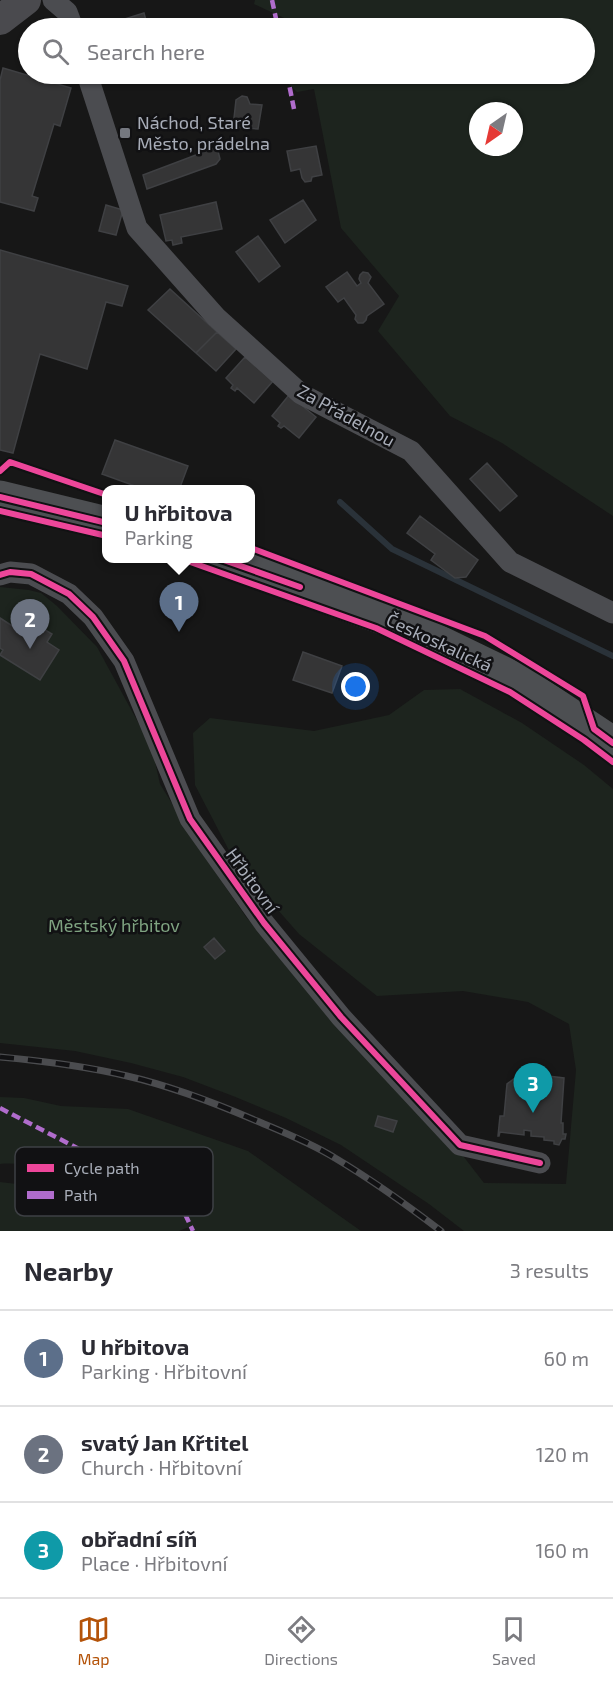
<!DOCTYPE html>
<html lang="en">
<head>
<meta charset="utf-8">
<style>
  :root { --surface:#fff; --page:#f2f2f3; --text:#2b2b33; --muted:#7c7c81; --line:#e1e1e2; --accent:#b45309 }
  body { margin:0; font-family:"Exo 2",sans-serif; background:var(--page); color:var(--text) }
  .compass { position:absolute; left:469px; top:102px; width:54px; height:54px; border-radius:50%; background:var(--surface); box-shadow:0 2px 4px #0004; rotate:214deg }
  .you { position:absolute; left:356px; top:687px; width:21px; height:21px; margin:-15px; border:4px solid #fff; border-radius:50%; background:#1a73e8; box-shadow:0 0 0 9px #1a73e833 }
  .badge { display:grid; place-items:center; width:39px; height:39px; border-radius:50%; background:var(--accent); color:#fff; font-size:20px; font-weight:700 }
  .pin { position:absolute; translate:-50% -50px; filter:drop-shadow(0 2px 3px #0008) }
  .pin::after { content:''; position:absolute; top:32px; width:21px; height:18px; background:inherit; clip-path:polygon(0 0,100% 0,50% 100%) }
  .popup { position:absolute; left:102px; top:485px; width:153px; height:78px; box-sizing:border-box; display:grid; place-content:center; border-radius:12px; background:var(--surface); filter:drop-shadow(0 2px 4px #0005); font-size:20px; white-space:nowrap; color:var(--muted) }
  .popup b { font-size:22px; color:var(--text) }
  .popup::after { content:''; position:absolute; left:50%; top:100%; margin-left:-12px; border:12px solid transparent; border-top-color:var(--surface) }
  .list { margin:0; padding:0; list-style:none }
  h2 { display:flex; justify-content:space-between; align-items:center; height:78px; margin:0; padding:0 24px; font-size:26px }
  h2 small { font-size:20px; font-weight:400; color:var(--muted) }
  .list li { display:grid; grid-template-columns:39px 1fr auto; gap:18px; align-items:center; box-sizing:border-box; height:96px; padding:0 24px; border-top:2px solid var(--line) }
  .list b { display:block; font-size:22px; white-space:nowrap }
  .list p { margin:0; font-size:20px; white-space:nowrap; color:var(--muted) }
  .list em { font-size:20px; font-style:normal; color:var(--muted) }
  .icon { flex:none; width:33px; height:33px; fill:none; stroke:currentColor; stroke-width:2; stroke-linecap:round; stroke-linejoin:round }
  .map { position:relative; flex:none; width:613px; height:1231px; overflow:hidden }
  .search { position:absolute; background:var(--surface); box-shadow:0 2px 4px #0004; left:18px; right:18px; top:18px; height:66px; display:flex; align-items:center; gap:15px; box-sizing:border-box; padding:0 21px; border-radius:33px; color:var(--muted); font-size:22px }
  .sheet { height:366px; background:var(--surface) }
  nav { display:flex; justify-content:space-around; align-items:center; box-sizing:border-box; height:84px; border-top:2px solid var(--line); background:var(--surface); font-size:16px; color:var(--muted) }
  nav a { display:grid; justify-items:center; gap:3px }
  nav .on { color:var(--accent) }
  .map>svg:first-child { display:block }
  .green { fill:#1d241e; fill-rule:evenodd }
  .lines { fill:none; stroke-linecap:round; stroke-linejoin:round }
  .stream { stroke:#2a3239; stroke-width:6 }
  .building { fill:#353536; stroke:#3f4043; stroke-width:1.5 }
  .street { stroke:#4b4c50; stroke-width:21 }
  .secondary { stroke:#4a4a4e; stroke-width:30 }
  .primary { stroke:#4d4f52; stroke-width:33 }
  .rail-casing { stroke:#4b4c4f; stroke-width:7 }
  .rail { stroke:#111113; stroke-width:4.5; stroke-dasharray:14; stroke-linecap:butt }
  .quiet { stroke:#b06ccc; stroke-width:4.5; stroke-dasharray:9 4.5; stroke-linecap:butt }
  .cycleway-casing { stroke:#111113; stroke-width:10 }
  .cycleway { stroke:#ed469a; stroke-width:6 }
  .poi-dot { fill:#757880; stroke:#111113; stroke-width:2 }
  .labels { text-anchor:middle; stroke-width:5; stroke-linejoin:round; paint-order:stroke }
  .poi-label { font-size:18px; fill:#a8adb8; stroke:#111113; text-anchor:start }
  .street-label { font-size:18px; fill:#a8adb8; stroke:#111113 }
  .park-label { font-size:18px; fill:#7fa381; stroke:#111113 }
  .key { fill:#111113; stroke:#3e4045; stroke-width:1.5 }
  .key-label { font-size:16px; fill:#a8adb8 }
</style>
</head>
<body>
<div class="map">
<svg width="613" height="1231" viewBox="0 0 613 1231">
  <rect width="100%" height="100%" fill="#171717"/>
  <path class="green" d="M255,0h358v516l-111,-73 -52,-27 -72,-85 21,-35 -58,-68 -27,-139 -17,3 -14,-13 -2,-5h303v-46h-288l1,-4 -43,-20zM478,111h36v36h-36z
    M0,587l29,3 12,3 16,13 40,41 49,90 7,16 7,31 41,67 45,66 187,200 51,66 82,1 10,-114 -7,-46 -41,-22 -65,-11 -86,5 -78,-62 -65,-74 -39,-75 -2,-52 17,-15 104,13 75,-16 35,-25 36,-1 62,34 62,42 29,24v442h-149l-35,-27 -88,-59 -55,-27 -53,-22 -50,-19 -52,-14 -56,-12 -75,-8v-395l3,2 -2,5 39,25 19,-30 -12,-8 5,-8 -10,-6 -5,8 -17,-11 -3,4 -17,-11z
    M0,1097l24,1 37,8 67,3 120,42 113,80h-168l-4,-4 -10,4h-179v-49l25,3 110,24 -1,-10c-33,-15 -97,-39 -134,-35z"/>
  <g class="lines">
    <path class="stream" d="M340,502l52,47 221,107"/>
  </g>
  <path class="building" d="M144,13l4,15h-31l-2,-6z
    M3,68l68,20 -11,38 -6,-2 -22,72 6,2 -4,13 -34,-9v-122z
    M242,96l5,1 3,7 12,1 -4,24 -25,-2 3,-27z
    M316,146l6,29 -10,2 -1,4 -6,1 -3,-4 -2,-9 -9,2 -4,-20z
    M217,147l3,12 -4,5 -69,25 -4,-14z
    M303,200l13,20 -31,23 -15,-23z
    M216,202l6,27 -41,8 1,6 -9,2 -1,-5 -6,1 -6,-26z
    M106,205l17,5 -7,25 -17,-4z
    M258,236l22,30 -21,16 -23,-30z
    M0,250l128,36 -6,20 -16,-4 -19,67 -47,-15 -27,99 -13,-3z
    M347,272l10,14 4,-3 -2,-4 1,-4 3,-3 5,1 3,4 -3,6 16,21 -17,12 -1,4 -3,3h-5l-3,-4 1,-4 -12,-17 -6,4 -12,-15z
    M170,289l47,43 -21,21 -48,-43z
    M217,332l19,17 -20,22 -20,-18z
    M245,357l28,24 -19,22 -17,-15 -2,3 -4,-3 2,-3 -7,-7z
    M289,395l27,22 -17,21 -15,-12 -3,2 -3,-2 2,-3 -8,-7z
    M115,440l73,26 -9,24h-33l-44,-16z
    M487,463l30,33 -17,15 -30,-32z
    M420,516l58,44 -12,17 -11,1 -24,-18 4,-6 -28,-21z
    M0,618l17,11 3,-4 17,11 5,-8 10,6 -5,8 12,8 -19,30 -40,-25 3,-5 -3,-2z
    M303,652l39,14 -10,27 -39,-13z
    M214,938l11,13 -10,8 -11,-12z
    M548,1076l16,2 -3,45h2v11h3l-1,5h-3l-3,6 -5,-1v-3l-10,-1v-3l-13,-1v-5l-7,-1v5l-24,-3 -1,4h-1l2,-20h4l3,-32 8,-6 32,3z
    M378,1116l19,5 -4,11 -18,-6z"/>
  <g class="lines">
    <path class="street" d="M53,0l14,12 6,16
      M87,74l50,154 79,89 85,77 110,57 99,111 103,51
      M0,575l10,-3 21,2 38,20 24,23 31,44 66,158 74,104 77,94 119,128 80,18"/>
    <path class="secondary" d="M0,20l26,-20"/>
    <path class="primary" d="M0,497l107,26
      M218,558l197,72 103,50 95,63"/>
    <defs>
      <path id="rail" d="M0,1057c43,4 85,9 127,19 44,10 88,27 130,45 26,11 54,22 78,37 37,22 72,47 106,73"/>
    </defs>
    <use href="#rail" class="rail-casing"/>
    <use href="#rail" class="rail"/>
    <path class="quiet" d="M272,0l6,28
      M287,74l7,35
      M0,1108l179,93 14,30"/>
    <defs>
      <path id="cycleway" d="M0,471l10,-9 97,33
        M0,497l107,26
        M0,511l107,25
        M251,548l234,88 98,60 11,33 19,14
        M179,558l197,70 134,64 74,48 29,22
        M218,558l82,29
        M0,575l10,-3 21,2 38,20 24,23 31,44 66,158 74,104 77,94 119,128 80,18"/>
    </defs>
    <use href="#cycleway" class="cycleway-casing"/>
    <use href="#cycleway" class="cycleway"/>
  </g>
  <rect class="poi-dot" x="119" y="127" width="12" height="12" rx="3"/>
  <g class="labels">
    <g class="poi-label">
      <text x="137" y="129">Náchod, Staré<tspan x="137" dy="21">Město, prádelna</tspan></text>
    </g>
    <g class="street-label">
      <text transform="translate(346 416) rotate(29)" y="6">Za Přádelnou</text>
      <text transform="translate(439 643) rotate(25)" y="6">Českoskalická</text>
      <text transform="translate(252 881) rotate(54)" y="6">Hřbitovní</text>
    </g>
    <g class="park-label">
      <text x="114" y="932">Městský hřbitov</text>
    </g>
  </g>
  <rect x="15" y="1147" width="198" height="69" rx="9" class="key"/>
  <rect x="27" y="1164" width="27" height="8" fill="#ed469a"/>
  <rect x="27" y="1191" width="27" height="8" fill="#b06ccc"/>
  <g class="key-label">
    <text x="64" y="1174">Cycle path</text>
    <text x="64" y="1201">Path</text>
  </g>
</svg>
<svg class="compass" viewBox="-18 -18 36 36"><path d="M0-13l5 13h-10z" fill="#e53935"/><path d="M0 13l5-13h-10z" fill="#7c7c81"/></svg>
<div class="you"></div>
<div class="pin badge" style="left:179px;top:632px;background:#5c6f8a">1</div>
<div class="popup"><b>U hřbitova</b>Parking</div>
<div class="pin badge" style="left:30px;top:649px;background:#6b7280">2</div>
<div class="pin badge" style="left:533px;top:1113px;background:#0f9aa8">3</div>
<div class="search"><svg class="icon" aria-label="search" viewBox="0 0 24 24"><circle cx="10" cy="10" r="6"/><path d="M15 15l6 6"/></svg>Search here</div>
</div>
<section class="sheet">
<h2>Nearby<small>3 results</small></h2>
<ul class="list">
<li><span class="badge" style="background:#5c6f8a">1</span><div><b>U hřbitova</b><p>Parking · Hřbitovní</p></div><em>60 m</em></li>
<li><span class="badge" style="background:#6b7280">2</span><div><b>svatý Jan Křtitel</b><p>Church · Hřbitovní</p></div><em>120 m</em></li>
<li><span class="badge" style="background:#0f9aa8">3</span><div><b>obřadní síň</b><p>Place · Hřbitovní</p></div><em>160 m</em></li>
</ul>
</section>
<nav>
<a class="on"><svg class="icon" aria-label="map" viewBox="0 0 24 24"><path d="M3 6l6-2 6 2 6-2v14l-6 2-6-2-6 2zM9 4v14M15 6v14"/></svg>Map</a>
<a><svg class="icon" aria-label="directions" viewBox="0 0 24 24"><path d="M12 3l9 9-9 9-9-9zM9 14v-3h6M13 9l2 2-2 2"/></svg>Directions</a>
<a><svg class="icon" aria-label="saved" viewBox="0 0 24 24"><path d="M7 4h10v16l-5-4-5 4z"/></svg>Saved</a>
</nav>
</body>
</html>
